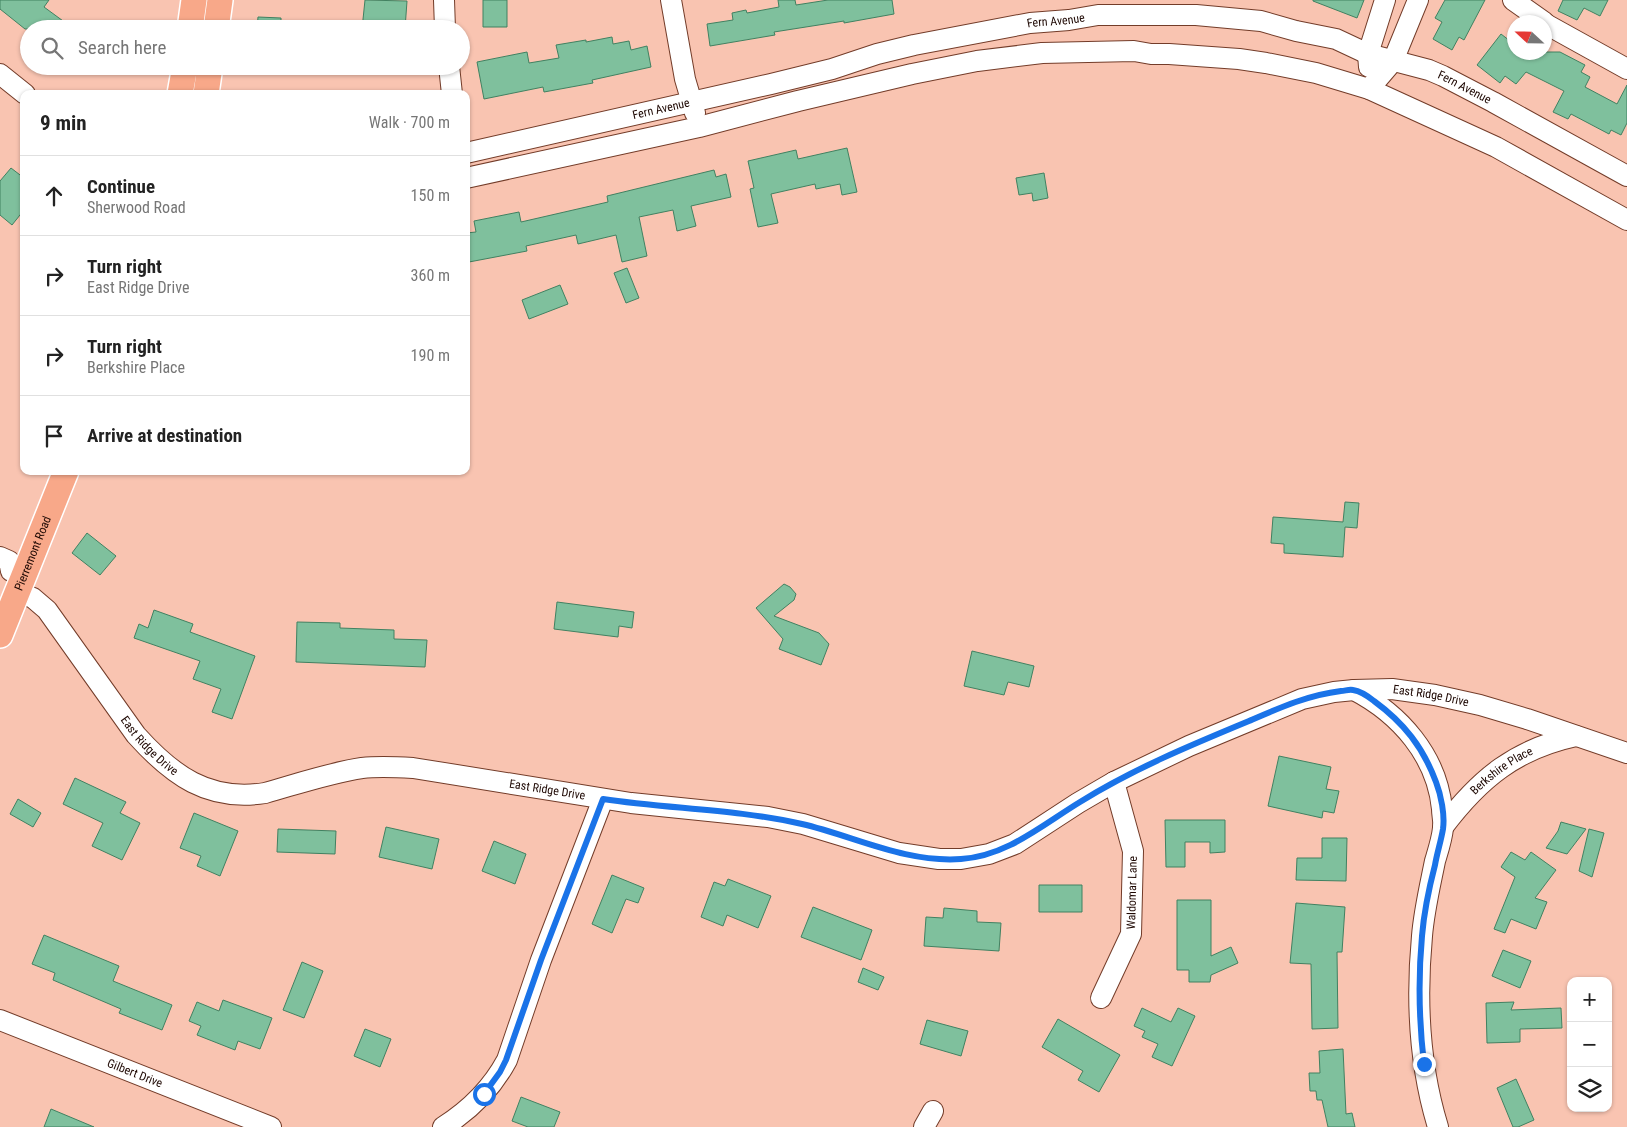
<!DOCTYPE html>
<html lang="en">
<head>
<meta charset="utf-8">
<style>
  :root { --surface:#fff; --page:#f2f2f2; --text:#222; --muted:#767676; --line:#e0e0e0 }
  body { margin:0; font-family:"Roboto Condensed",sans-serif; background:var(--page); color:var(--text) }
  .controls { position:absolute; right:15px; bottom:15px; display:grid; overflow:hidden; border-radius:10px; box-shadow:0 1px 4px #0004 }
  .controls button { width:45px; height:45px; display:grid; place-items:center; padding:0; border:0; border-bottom:1px solid var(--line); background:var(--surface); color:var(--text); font:25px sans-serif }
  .compass { position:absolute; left:1507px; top:15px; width:45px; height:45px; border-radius:50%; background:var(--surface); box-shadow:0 1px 4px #0004; rotate:292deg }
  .stop { position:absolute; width:15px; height:15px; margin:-11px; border:4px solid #1a73e8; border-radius:50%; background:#fff }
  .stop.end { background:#1a73e8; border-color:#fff; box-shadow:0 1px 5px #0008 }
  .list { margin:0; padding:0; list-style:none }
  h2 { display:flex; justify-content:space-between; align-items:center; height:65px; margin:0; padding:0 20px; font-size:21px }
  h2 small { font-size:16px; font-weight:400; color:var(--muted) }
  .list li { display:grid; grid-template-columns:32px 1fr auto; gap:15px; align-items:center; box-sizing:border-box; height:80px; padding:0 20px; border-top:1px solid var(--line) }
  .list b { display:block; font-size:19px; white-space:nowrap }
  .list p { margin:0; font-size:16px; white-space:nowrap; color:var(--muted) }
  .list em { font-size:16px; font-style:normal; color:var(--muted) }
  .icon { flex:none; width:28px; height:28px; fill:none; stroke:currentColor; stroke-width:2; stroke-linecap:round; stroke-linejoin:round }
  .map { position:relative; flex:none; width:1627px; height:1127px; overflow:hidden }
  .search { position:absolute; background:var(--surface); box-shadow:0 1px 4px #0004; left:20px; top:20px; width:450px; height:55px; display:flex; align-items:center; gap:12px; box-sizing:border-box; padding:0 18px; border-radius:28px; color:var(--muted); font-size:19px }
  .panel { position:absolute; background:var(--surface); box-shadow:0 1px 4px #0004; left:20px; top:90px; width:450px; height:385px; border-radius:10px }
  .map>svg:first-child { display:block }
  .building { fill:#7fc09d; stroke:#418161 }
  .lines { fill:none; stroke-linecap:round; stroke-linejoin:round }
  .minor-casing { stroke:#733c29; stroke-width:22 }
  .major-casing { stroke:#fff; stroke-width:28 }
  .minor { stroke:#fff; stroke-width:20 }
  .major { stroke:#f8a889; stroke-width:25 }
  .route { stroke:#1a73e8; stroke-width:6 }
  .labels { text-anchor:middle; stroke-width:4; stroke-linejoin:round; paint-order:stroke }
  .street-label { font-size:12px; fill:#1e0803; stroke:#fed5c6 }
</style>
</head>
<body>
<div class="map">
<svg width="1627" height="1127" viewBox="0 0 1627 1127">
  <rect width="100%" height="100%" fill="#f9c4b1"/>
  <path class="building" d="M0,0h49l-5,7 30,22h-49l-25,-20z
    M365,0l42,1 -2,28h-43z
    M483,0h24v27h-24z
    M778,0h17l1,5 32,-5h64l2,14 -50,9v-2l-70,11 1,3 -65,11 -3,-22 26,-4 -1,-7 14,-3 1,3 32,-6z
    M1313,0h51l-7,18 -44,-17z
    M1445,0h40l-21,40 -5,-3 -7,13 -19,-11 9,-17 -7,-4z
    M1563,0h45l-8,16 -16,-8 -7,12 -19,-9z
    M258,17l23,1v11h-24z
    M1501,34l13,10v8h46l25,13 -4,7 9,5 -5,10 32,17 10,-19v38l-6,12 -10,-5 -2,4 -38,-20 -3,5 -15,-7 11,-21 -38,-19 -10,12 -11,-8 -5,7 -23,-18z
    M612,37l1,7 16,-3 2,9 16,-4 4,21 -59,13 1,3 -49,9 -1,-5 -59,12 -7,-37 50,-10 2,11 30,-5 -3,-13 30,-5v2z
    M847,148l10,44 -15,3 -2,-11 -24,5 -1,-5 -44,10 7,29 -20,4 -8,-38 4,-1 -6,-27 48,-11 2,9z
    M11,168l13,10v32l-12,15 -12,-10v-34z
    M714,170l2,7 10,-3 5,23 -40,9 5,20 -19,5 -4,-21 -34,7 8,39 -25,6 -6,-27 -38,9 -2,-9 -50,11 1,5 -58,11 -3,-12v-17l10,-1 -2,-11 45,-9 2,10 87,-20 -1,-6z
    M1044,173l4,25 -15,3 -1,-8 -13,2 -3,-17z
    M627,268l12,30 -13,5 -12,-30z
    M560,285l8,19 -39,15 -7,-19z
    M1345,502l14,1 -2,25 -12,-1 -2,30 -59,-4v-9l-13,-1 2,-26 70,5z
    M87,533l29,23 -16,19 -28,-22z
    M784,584l6,3 6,7 -2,6 -20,16 45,17 10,11 -8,21 -42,-16 4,-10 -27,-31z
    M557,602l77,10 -2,16 -13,-2 -1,11 -64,-8z
    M154,610l39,14 -3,8 65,24 -23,63 -20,-7 9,-23 -28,-10 7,-18 -66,-23 5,-14 9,4z
    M297,622l43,1v5l54,2v9l33,1 -2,27 -129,-5z
    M972,651l62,15 -5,21 -21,-5 -4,13 -40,-9z
    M1279,756l52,11 -5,22 13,2 -5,22 -11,-2 -1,7 -54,-12z
    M75,778l51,24 -6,11 20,10 -18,37 -30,-14 11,-23 -40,-19z
    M18,799l23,14 -8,14 -23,-13z
    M194,813l44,18 -18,45 -23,-10 4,-10 -21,-8z
    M1165,820h60v32l-15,1v-11h-25v25h-19z
    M1561,822l25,7 -19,25 -21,-6 12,-17z
    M386,827l53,12 -7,30 -53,-12z
    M278,829l58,2 -1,23 -58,-2z
    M1589,829l15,4 -12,44 -13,-6z
    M1322,838h25l-1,43 -50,-1 1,-22h25z
    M494,841l32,13 -11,30 -33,-13z
    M1511,852l14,8 6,-8 25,18 -21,28 12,4 -11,27 -25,-10 -6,14 -11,-4 21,-52 -14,-10z
    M612,875l32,13 -6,15 -12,-4 -14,34 -20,-9z
    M728,879l43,17 -13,32 -31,-13 -4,11 -22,-9 13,-35 11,4z
    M1039,885h43v27h-43z
    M1177,900h34v56l20,-9 7,16 -27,12 -1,7h-21v-12h-12z
    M1296,903l49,4 -3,45h-5l1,76 -26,1 -1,-65 -21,-1z
    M813,907l59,23 -11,30 -60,-23z
    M944,908l33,3v11l24,1 -2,28 -75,-5 2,-29 17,1z
    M44,935l75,31 -6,15 59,24 -10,25 -43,-17 2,-4 -68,-29 2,-7 -23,-9z
    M1503,950l28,11 -11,27 -28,-12z
    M302,962l21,9 -19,47 -21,-8z
    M863,968l21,9 -6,13 -20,-8z
    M223,1000l49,18 -12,31 -22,-8 -3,9 -38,-15 4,-9 -12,-5 8,-19 22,9z
    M1514,1002l-3,8 50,-2 1,20 -42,1v13l-33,1 -1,-40z
    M1142,1008l29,14 7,-14 17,8 -23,50 -20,-9 6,-13 -16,-7 3,-6 -11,-5z
    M1058,1019l62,36 -21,37 -21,-12 5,-9 -41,-24z
    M927,1020l41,11 -7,25 -41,-12z
    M365,1029l26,10 -11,28 -26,-11z
    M1343,1049l3,65 6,-1 3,14h-27l-6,-27h-5l-1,-9h-6l-1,-18h11l-1,-22z
    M1516,1079l18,41 -16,7h-5l-16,-39z
    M521,1097l39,15 -6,15h-26l-16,-6z
    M51,1109l43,18h-50z"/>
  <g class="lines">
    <defs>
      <g id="minor">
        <path d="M444,0l1,29"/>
        <path d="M671,0l14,79 10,34"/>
        <path d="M1513,0l31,22"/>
        <path d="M1544,23l83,46"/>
        <path d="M449,66l3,28"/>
        <path d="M1369,67l-1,-13 17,-54"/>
        <path d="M0,74l25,20"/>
        <path d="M1369,89l24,-28 25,-61"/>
        <path id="s1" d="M466,153l305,-69 61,-15 45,-15 37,-9 116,-22 39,-3 29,-5h98l65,6 35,10 40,8 32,15 61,16 14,6 50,26 134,74"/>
        <path d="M466,178l233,-51 99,-26 114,-27 65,-13 65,-8 92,-2 17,3h18l70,5 27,4 50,10 53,16 127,58 131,73"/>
        <path d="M0,557l9,4 2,10"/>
        <path id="s2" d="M18,592l15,6 14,12 89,125c36,40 72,67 129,58 32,-9 64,-20 97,-25 17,-2 34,-1 51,0l218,35 137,14 35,7 96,29 40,6h22l28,-5 26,-10 63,-41 36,-21 75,-36 113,-47 32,-7 20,-2 38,-1 43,6 45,10 47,14 100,34"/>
        <path d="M1354,690c46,24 83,66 88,119 0,6 2,13 1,19 -1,11 -5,23 -8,33 -5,25 -11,50 -13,75 -6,64 -3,129 16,191"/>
        <path id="s3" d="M1443,827c37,-49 73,-78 133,-91"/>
        <path id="s4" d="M1101,998l30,-64 2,-83 -19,-69"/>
        <path id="s5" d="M0,1020l271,107"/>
        <path d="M443,1127c27,-17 49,-39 64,-67l34,-100 62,-161"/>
        <path d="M924,1127l9,-16"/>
      </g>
      <g id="major">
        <path d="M190,29l4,-29"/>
        <path d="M216,29l4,-29"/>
        <path d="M180,94l5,-28"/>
        <path d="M206,94l4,-28"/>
        <path id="s6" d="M0,635l66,-164"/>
      </g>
    </defs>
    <use href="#minor" class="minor-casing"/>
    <use href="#major" class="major-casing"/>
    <use href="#minor" class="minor"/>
    <use href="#major" class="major"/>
  </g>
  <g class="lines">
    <path class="route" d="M484,1094l16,-22 6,-12 35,-100 62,-161c66,10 133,10 199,25 52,12 103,39 159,35 46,-3 81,-34 119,-57 53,-33 111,-57 169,-81 30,-13 59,-26 92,-30 4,0 8,-2 12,-1 7,1 16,7 21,11 30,22 49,46 62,81 5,13 9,33 7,47 -2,12 -6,24 -8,36 -6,23 -11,47 -13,71 -4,43 -3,85 2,128"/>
  </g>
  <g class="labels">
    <g class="street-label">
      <text dy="4" stroke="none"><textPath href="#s1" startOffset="605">Fern Avenue</textPath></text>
      <text dy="4" stroke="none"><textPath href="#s1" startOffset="1026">Fern Avenue</textPath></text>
      <text dy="4" stroke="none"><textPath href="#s1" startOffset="200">Fern Avenue</textPath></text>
      <text dy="4" stroke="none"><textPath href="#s6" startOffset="88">Pierremont Road</textPath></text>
      <text dy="4" stroke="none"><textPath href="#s2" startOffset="1554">East Ridge Drive</textPath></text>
      <text dy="4" stroke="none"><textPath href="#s2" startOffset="205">East Ridge Drive</textPath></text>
      <text dy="4" stroke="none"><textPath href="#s3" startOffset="82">Berkshire Place</textPath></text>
      <text dy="4" stroke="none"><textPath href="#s2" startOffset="624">East Ridge Drive</textPath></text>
      <text dy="4" stroke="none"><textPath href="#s4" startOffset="112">Waldomar Lane</textPath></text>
      <text dy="4" stroke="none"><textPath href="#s5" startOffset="145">Gilbert Drive</textPath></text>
    </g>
  </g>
</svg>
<div class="controls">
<button>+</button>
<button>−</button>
<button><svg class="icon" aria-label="layers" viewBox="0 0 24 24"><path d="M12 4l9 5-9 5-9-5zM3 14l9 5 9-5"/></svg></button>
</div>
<svg class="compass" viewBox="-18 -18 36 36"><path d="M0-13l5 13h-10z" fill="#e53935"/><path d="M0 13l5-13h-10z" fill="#767676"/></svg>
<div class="stop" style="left:484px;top:1094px"></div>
<div class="stop end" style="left:1424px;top:1064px"></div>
<div class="search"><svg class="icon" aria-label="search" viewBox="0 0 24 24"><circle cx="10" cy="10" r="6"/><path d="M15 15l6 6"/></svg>Search here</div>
<section class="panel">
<h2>9 min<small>Walk · 700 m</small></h2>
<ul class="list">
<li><svg class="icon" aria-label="ahead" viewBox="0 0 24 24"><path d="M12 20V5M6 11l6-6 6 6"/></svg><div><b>Continue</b><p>Sherwood Road</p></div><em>150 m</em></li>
<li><svg class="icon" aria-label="right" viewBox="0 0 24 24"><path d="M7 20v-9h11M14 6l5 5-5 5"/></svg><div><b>Turn right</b><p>East Ridge Drive</p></div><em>360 m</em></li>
<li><svg class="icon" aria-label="right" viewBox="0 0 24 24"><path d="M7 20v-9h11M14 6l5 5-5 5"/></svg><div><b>Turn right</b><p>Berkshire Place</p></div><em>190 m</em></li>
<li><svg class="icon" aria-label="arrive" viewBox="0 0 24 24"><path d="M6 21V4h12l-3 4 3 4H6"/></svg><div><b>Arrive at destination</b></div></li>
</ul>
</section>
</div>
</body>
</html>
